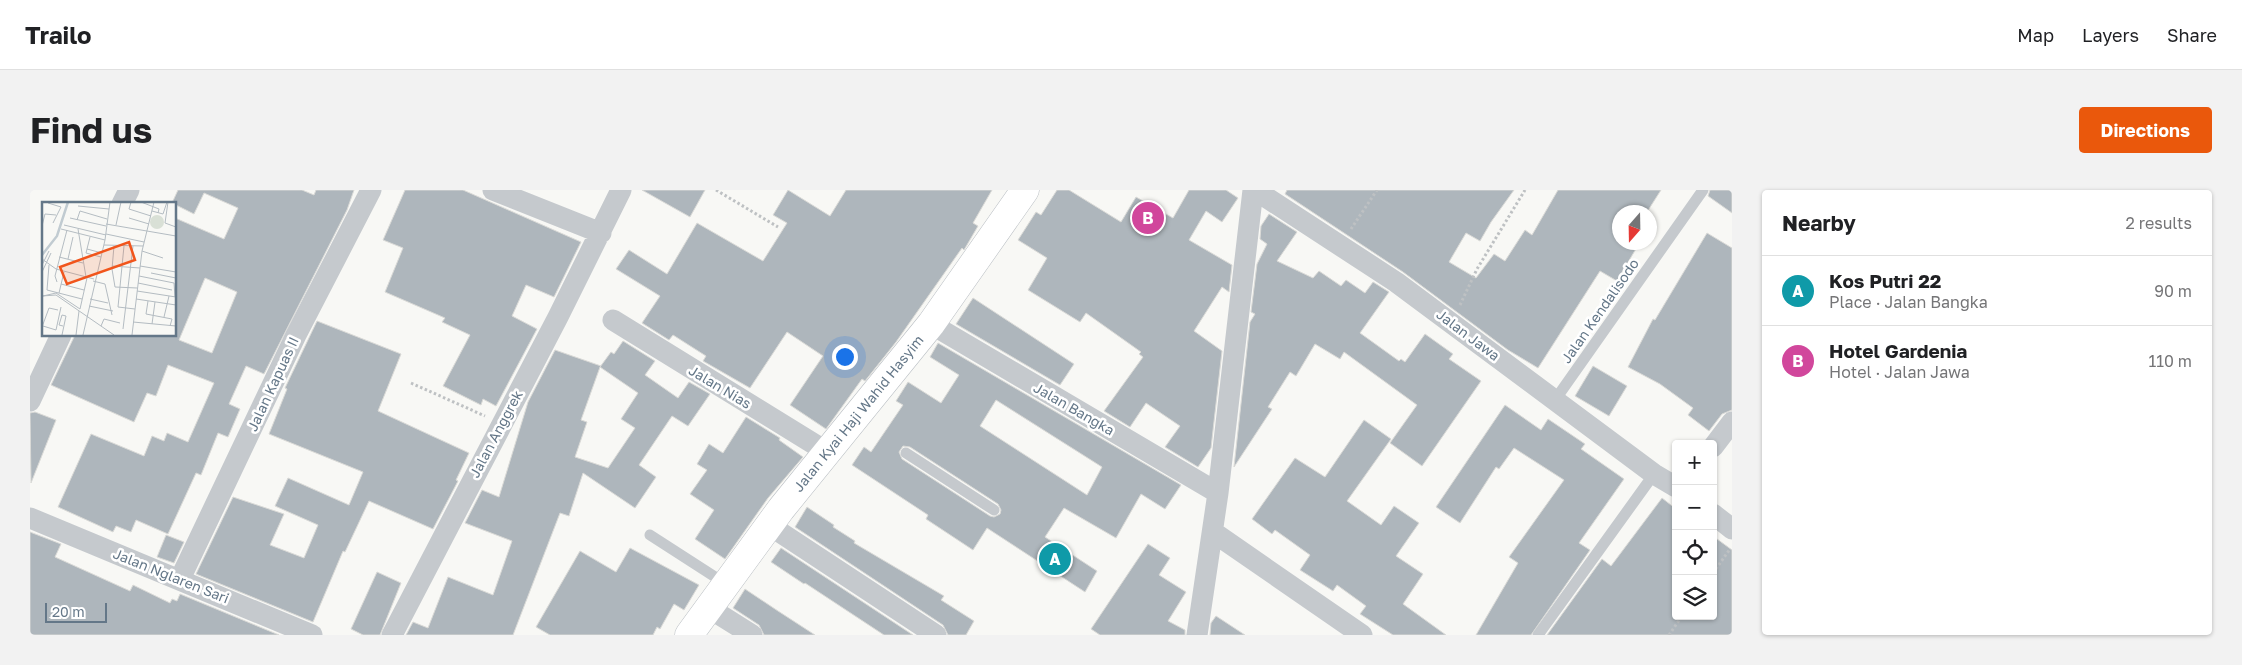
<!DOCTYPE html>
<html lang="en">
<head>
<meta charset="utf-8">
<style>
  :root { --surface:#fff; --page:#f2f2f2; --text:#202124; --muted:#757577; --line:#e0e0e0; --accent:#ea580c }
  body { margin:0; font-family:"Golos Text",sans-serif; background:var(--page); color:var(--text) }
  .controls { position:absolute; right:15px; bottom:15px; display:grid; overflow:hidden; border-radius:5px; box-shadow:0 1px 4px #0004 }
  .controls button { width:45px; height:45px; display:grid; place-items:center; padding:0; border:0; border-bottom:1px solid var(--line); background:var(--surface); color:var(--text); font:25px sans-serif }
  .compass { position:absolute; left:1582px; top:15px; width:45px; height:45px; border-radius:50%; background:var(--surface); box-shadow:0 1px 4px #0004; rotate:200deg }
  .scale { position:absolute; left:15px; bottom:12px; width:62px; box-sizing:border-box; padding-left:5px; border:2px solid #647788; border-top:0; font-size:14px; line-height:18px; white-space:nowrap; color:#647788; -webkit-text-stroke:4px #fff; paint-order:stroke }
  .you { position:absolute; left:814px; top:166px; width:18px; height:18px; margin:-12px; border:4px solid #fff; border-radius:50%; background:#1a73e8; box-shadow:0 0 0 8px #1a73e833 }
  .badge { display:grid; place-items:center; width:32px; height:32px; border-radius:50%; background:var(--accent); color:#fff; font-size:16px; font-weight:700 }
  .pin { position:absolute; translate:-50% -50%; border:2px solid #fff; box-shadow:0 1px 5px #0006 }
  .list { margin:0; padding:0; list-style:none }
  h2 { display:flex; justify-content:space-between; align-items:center; height:65px; margin:0; padding:0 20px; font-size:21px }
  h2 small { font-size:16px; font-weight:400; color:var(--muted) }
  .list li { display:grid; grid-template-columns:32px 1fr auto; gap:15px; align-items:center; box-sizing:border-box; height:70px; padding:0 20px; border-top:1px solid var(--line) }
  .list b { display:block; font-size:19px; white-space:nowrap }
  .list p { margin:0; font-size:16px; white-space:nowrap; color:var(--muted) }
  .list em { font-size:16px; font-style:normal; color:var(--muted) }
  .icon { flex:none; width:28px; height:28px; fill:none; stroke:currentColor; stroke-width:2; stroke-linecap:round; stroke-linejoin:round }
  .map { position:relative; flex:none; width:1702px; height:445px; overflow:hidden; border-radius:5px }
  header { display:flex; align-items:center; gap:30px; box-sizing:border-box; height:70px; padding:0 25px; background:var(--surface); border-bottom:1px solid var(--line) }
  header strong { font-size:24px }
  nav { display:flex; gap:28px; margin-inline-start:auto; font-size:18px }
  .intro { display:flex; align-items:center; justify-content:space-between; box-sizing:border-box; height:120px; padding:0 30px }
  h1 { margin:0; font-size:35px }
  .button { padding:12px 22px; border-radius:5px; background:var(--accent); color:#fff; font-size:18px; font-weight:700 }
  main { display:flex; gap:30px; padding:0 30px }
  aside { flex:1; background:var(--surface); border-radius:5px; box-shadow:0 1px 4px #0004 }
  .map>svg:first-child { display:block }
  .building { fill:#aeb6bc; stroke:#dadad7; fill-rule:evenodd }
  .lines { fill:none; stroke-linecap:round; stroke-linejoin:round }
  .secondary-casing { stroke:#b9bec3; stroke-width:29 }
  .path { stroke:#bec1c3; stroke-width:3; stroke-dasharray:2.5 2.5; stroke-linecap:butt }
  .lane { stroke:#c5c9cd; stroke-width:11 }
  .street { stroke:#c5c9cd; stroke-width:21 }
  .secondary { stroke:#fff; stroke-width:28 }
  .labels { text-anchor:middle; stroke-width:5; stroke-linejoin:round; paint-order:stroke }
  .street-label { font-size:14px; fill:#647788; stroke:#fff }
  .inset-river { fill:none; stroke:#c1cbd1; stroke-width:2.5 }
  .inset-road { fill:none; stroke:#b4bcc2; stroke-width:1 }
  .view { fill:#f1551c; fill-opacity:0.15; stroke:#f1551c; stroke-width:2.5 }
  .inset-edge { fill:none; stroke:#647788; stroke-width:2.5 }
</style>
</head>
<body>
<header>
<strong>Trailo</strong>
<nav><a>Map</a><a>Layers</a><a>Share</a></nav>
</header>
<div class="intro"><h1>Find us</h1><a class="button">Directions</a></div>
<main>
<div class="map">
<svg width="1702" height="445" viewBox="0 0 1702 445">
  <rect width="100%" height="100%" fill="#f8f8f5"/>
  <path class="building" d="M148,0h124l12,5 2,-5h38l-7,20 -83,164 -18,-8 -17,38 11,5 -12,28 -10,-4 -17,42 -5,-2 -28,61 -32,-14 -5,12 -15,-6 -3,6 -55,-25 33,-73 53,22 8,-20 12,5 3,-8 21,9 26,-59 -46,-18 -12,31 -9,-3 -13,29 -83,-37 24,-50h100v-117l49,21 14,-31 -34,-15 -10,21 -22,-11zM175,88l32,14 -25,61 -33,-13z
    M375,0h58l118,52 -27,55 -28,-12 -14,31 25,13 -41,77 -13,-7 -2,6 -38,-19 27,-51 -28,-13 3,-4 -60,-26 18,-44 -20,-8z
    M612,0h63l-15,27z
    M758,0l42,26 16,-26h146l-19,33 5,3 -14,24 -2,-2 -66,94 -31,39 -3,-2 -36,50 -36,-24 33,-49 -36,-24 -37,56 -47,-27 3,-5 -33,-21 -4,5 -27,-17 18,-27 -44,-27 13,-19 38,24 30,-51 66,38 24,-38 -14,-8z
    M1027,0h12l52,32 15,-25 37,21 16,-28h37l12,8 -16,24 -16,-11 -17,29 43,25 -3,27 -7,-5 -28,44 28,20 -11,97 -13,19 -33,-20 15,-21 -34,-23 -16,24 -26,-16 39,-54 -4,-3 2,-2 -55,-39 -6,9 -52,-32 19,-32 -29,-18 18,-28 5,3z
    M1257,0h227l-23,32 -11,19 -14,-8 -17,29 27,16 18,-24 11,7 20,-31 7,5 26,-45h103l-14,22h-27v30h20l-23,39 -17,-10 -62,97 -30,-18 -105,-78 -118,-78z
    M1680,0h22v23l-24,-17z
    M1239,24l28,18 -20,29 36,17 6,-7 22,15 5,-6 19,13 8,-11 16,10 -29,41 39,28 2,-2 4,3 20,-28 28,20 -4,5 32,22 -59,85 -32,-23 27,-38 -73,-53 -4,7 -25,-15 -19,32 -6,-4 -22,35 4,2 -38,58 16,-145 5,-8 -4,-2 6,-48 10,-20 -7,-5 1,-13z
    M1677,43l25,15v162l-10,4 -13,17 -21,-16 5,-7 -33,-24 -32,-17 25,-48 2,1z
    M943,108l101,66 -14,21 -104,-61z
    M287,131l84,33 -23,57 91,42 -13,27 2,1 -25,48 -64,-28 -24,51 -2,-1 -30,71 -117,-48 37,-77 51,17 -14,31 34,13 14,-33 -43,-19 13,-28 61,27 14,-33 -94,-38 18,-45 -2,-1z
    M593,151l32,20 -10,14 33,23 11,-16 21,12 -22,32 -16,-10 -33,49 17,12 -21,31 -52,-35 -14,43 -9,-3 -47,122h-107l7,-13 15,6 20,-51 45,18 19,-54 -47,-18 17,-33 17,7 29,-95 27,-52 46,16 -1,1 11,-15 3,2zM570,177l38,26 -17,26 14,9 -27,40 -33,-11 12,-35 -6,-2z
    M908,153l243,142 -16,24 -24,-15 -25,44 -52,-30 -19,29 52,34 -12,21 -98,-64 -14,22 -47,-31 2,-4 -76,-50 12,-18 7,5 32,-47 -7,-4 12,-19 33,21 18,-28 -29,-18zM966,210l106,67 -15,28 -107,-69zM873,256l7,1 88,57 3,6 -1,4 -6,3 -4,-1 -88,-57 -3,-7z
    M1563,176l34,20 -18,30 -34,-20z
    M1475,215l36,25 7,-11 37,25 -4,5 43,30 -45,64 11,7 -59,85h-55l42,-72 -9,-6 55,-77 -50,-32 -15,21 -3,-2 -36,56 -24,-16z
    M5,222l21,8 -25,63 -1,-70z
    M716,227l34,21 -1,2 24,17 -35,41 -43,61 -30,-20 19,-29 -24,-16 17,-24 -10,-6 12,-20 14,9z
    M1334,230l27,19 -44,62 34,24 13,-19 25,17 -23,33 27,18 -20,30 43,31h-53l-33,-21 6,-8 -29,-21 -4,6 -33,-21 10,-15 -35,-25 -3,4 -20,-15 43,-61 30,19z
    M1632,308l14,11v107h37v-80l19,14v85h-185l55,-76 9,7z
    M777,317l27,18 -1,2 22,14 -1,2 90,53 -3,4 33,21 -8,14h-18l-5,-10 -148,-98z
    M0,342l31,12 -6,13 75,34 3,-6 37,18 2,-4 5,2 3,-7 99,41h-249z
    M136,345l18,7 -10,21 -17,-6z
    M1118,354l22,14 -11,17 27,17 -18,29 17,9v5h-85l-9,-6z
    M600,358l69,37 -15,25 -10,-6 -14,25 -3,-2 -4,8h-103l-14,-8 44,-76 36,21z
    M751,358l132,87h-29l-79,-52 -1,1 -33,-22z
    M347,382l24,11 -21,52h-17l-12,-6z
    M715,399l33,22 37,24h-51l-5,-10 -26,-17z
    M1186,426l29,19h-35l1,-12z"/>
  <g class="lines">
    <defs>
      <g id="secondary">
        <path id="s1" d="M659,445l92,-126 150,-185 94,-134"/>
      </g>
    </defs>
    <use href="#secondary" class="secondary-casing"/>
    <path class="path" d="M686,0l62,37
      M1321,39l26,-39
      M1430,115l17,-36 48,-79
      M381,193l74,33
      M1683,383l17,-24
      M1639,445l13,-19"/>
    <path class="lane" d="M1525,210l148,-210
      M876,263l88,57
      M620,345l76,49
      M1508,445l116,-161"/>
    <path class="street" d="M463,0l108,43
      M1225,0l141,92 258,192 22,13
      M92,14l7,-14
      M583,130l214,132
      M901,134l287,169
      M0,211l31,-66
      M1683,257l19,-25
      M1683,324l19,15
      M0,328l282,117
      M739,335l167,110
      M1183,342l149,103
      M150,389l116,-244 75,-145
      M679,418l43,27
      M362,445l166,-318 63,-127
      M1167,445l21,-142 35,-303"/>
    <use href="#secondary" class="secondary"/>
  </g>
  <g class="labels">
    <g class="street-label">
      <text transform="translate(1570 121) rotate(-55)" y="5">Jalan Kendalisodo</text>
      <text transform="translate(1438 145) rotate(37)" y="5">Jalan Jawa</text>
      <text transform="translate(243 194) rotate(-65)" y="5">Jalan Kapuas II</text>
      <text transform="translate(690 197) rotate(31)" y="5">Jalan Nias</text>
      <text transform="translate(1044 219) rotate(30)" y="5">Jalan Bangka</text>
      <text dy="5" stroke="none"><textPath href="#s1" startOffset="279">Jalan Kyai Haji Wahid Hasyim</textPath></text>
      <text transform="translate(466 244) rotate(-62)" y="5">Jalan Anggrek</text>
      <text transform="translate(141 386) rotate(22)" y="5">Jalan Nglaren Sari</text>
    </g>
  </g>
  <g transform="translate(12 12)">
    <rect width="134" height="134" fill="#f8f8f5"/>
    <path d="M108 20a7 7 0 1 1 14 0a7 7 0 1 1-14 0Z" fill="#d9e0d6"/>
    <path class="inset-river" d="M0,53l15,-19 11,-34"/>
    <path class="inset-road" d="M89,0l-2,7 22,7M99,0l18,7 -1,4M126,0l-3,21 11,4M6,1l13,4 -8,16M36,4l31,3M110,9l11,3 4,-12M28,16l36,8M87,16l20,6M35,18l3,-9 27,8M64,22l70,12M22,23l42,10M74,23l5,-23M0,24l3,-12 11,1M19,27l44,11M36,27l8,48M64,32l38,8M48,35l-4,16 15,4M62,43l39,1M72,44l-2,23 3,18 22,1M82,44l-6,61 17,2M45,47l15,4M100,49l21,7M17,55l24,6M0,57l14,10 38,10M26,57l5,-22M0,63l7,-14M7,63l-2,25 35,9M70,64l28,2M98,64l36,6M0,70l9,-19M109,71l25,5M97,74l35,7 1,14M51,79l12,3 7,31M15,80l-2,-6 12,-46M96,81l34,7M19,82l23,6M95,89l39,6M17,91l5,-21M0,94l14,-1 58,40M1,94l13,-3 24,16M48,97l18,4M94,97l40,6M106,99l-2,13 26,5 -2,7M47,104l24,5M38,107l7,-31M122,115l5,-21M91,120l43,4M110,122l3,-22M1,124l13,4 5,-23M59,124l3,-7 16,4M0,125l7,-19 9,2M81,127l10,-83M20,133l4,-19 -4,-1 -3,10 4,1M34,133l3,-24M41,133l22,-95 5,-38M90,133l10,-84 12,-49"/>
    <path class="view" d="M87,40l6,18 -68,24 -7,-17z"/>
    <rect width="134" height="134" class="inset-edge"/>
  </g>
</svg>
<div class="controls">
<button>+</button>
<button>−</button>
<button><svg class="icon" aria-label="locate" viewBox="0 0 24 24"><circle cx="12" cy="12" r="6"/><path d="M12 2v4M12 18v4M2 12h4M18 12h4"/></svg></button>
<button><svg class="icon" aria-label="layers" viewBox="0 0 24 24"><path d="M12 4l9 5-9 5-9-5zM3 14l9 5 9-5"/></svg></button>
</div>
<svg class="compass" viewBox="-18 -18 36 36"><path d="M0-13l5 13h-10z" fill="#e53935"/><path d="M0 13l5-13h-10z" fill="#757577"/></svg>
<div class="scale">20 m</div>
<div class="you"></div>
<div class="pin badge" style="left:1025px;top:369px;background:#0f9aa8">A</div>
<div class="pin badge" style="left:1118px;top:28px;background:#d1479c">B</div>
</div>
<aside>
<h2>Nearby<small>2 results</small></h2>
<ul class="list">
<li><span class="badge" style="background:#0f9aa8">A</span><div><b>Kos Putri 22</b><p>Place · Jalan Bangka</p></div><em>90 m</em></li>
<li><span class="badge" style="background:#d1479c">B</span><div><b>Hotel Gardenia</b><p>Hotel · Jalan Jawa</p></div><em>110 m</em></li>
</ul>
</aside>
</main>
</body>
</html>
